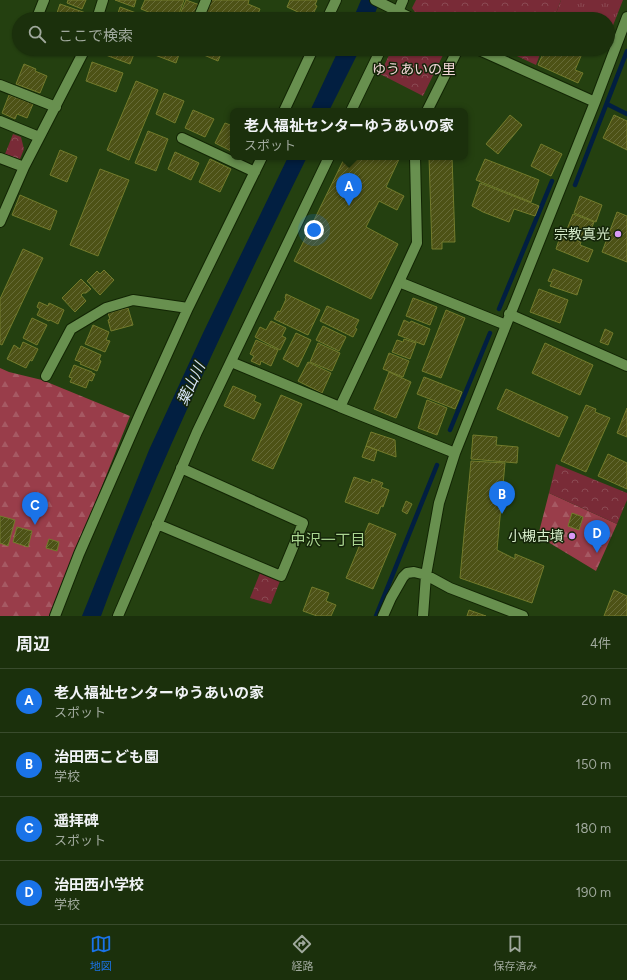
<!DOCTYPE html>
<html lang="ja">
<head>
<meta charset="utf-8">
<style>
  :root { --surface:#1b300c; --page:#283c1a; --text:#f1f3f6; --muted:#a0a99d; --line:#394b2d; --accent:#1a73e8 }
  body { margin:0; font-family:Figtree,"Noto Sans JP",sans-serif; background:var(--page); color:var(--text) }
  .you { position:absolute; left:314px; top:230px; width:14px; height:14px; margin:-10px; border:3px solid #fff; border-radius:50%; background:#1a73e8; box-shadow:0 0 0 6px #1a73e833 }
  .badge { display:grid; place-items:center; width:26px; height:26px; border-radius:50%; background:var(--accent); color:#fff; font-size:13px; font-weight:700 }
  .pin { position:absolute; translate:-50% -33px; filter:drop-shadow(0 1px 2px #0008) }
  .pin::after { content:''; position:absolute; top:21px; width:14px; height:12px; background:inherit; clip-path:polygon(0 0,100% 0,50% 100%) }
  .popup { position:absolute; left:230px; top:108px; width:238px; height:52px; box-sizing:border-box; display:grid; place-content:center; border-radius:8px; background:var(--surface); filter:drop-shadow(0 1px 3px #0005); font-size:13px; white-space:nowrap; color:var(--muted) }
  .popup b { font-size:15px; color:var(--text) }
  .popup::after { content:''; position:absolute; left:50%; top:100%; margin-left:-8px; border:8px solid transparent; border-top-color:var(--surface) }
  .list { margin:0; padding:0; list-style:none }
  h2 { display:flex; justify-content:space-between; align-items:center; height:52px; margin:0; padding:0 16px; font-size:17px }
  h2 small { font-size:13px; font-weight:400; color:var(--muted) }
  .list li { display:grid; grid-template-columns:26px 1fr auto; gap:12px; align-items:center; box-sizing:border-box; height:64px; padding:0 16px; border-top:1px solid var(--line) }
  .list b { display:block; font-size:15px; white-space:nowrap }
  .list p { margin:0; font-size:13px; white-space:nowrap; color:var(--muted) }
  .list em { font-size:13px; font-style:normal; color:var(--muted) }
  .icon { flex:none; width:22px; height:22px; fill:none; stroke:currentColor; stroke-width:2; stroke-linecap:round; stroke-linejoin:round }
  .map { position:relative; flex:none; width:627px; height:616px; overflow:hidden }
  .search { position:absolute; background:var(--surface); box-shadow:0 1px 3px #0004; left:12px; right:12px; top:12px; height:44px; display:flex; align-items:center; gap:10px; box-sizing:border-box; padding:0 14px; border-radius:22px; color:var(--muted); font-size:15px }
  .sheet { height:308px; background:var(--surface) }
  nav { display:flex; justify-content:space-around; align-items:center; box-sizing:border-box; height:56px; border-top:1px solid var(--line); background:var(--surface); font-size:11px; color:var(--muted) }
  nav a { display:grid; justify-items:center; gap:2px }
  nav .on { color:var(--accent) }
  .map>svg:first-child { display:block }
  .grass { fill:url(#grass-tufts) }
  .forest { fill:url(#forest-firs) }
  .park { fill:url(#park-crowns) }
  .water { fill:#021f41 }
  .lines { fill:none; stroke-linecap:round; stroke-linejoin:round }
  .stream { stroke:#021f41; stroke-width:4.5 }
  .building { fill:url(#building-hatch); stroke:#737b2c }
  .minor-casing { stroke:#122504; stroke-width:12 }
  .minor { stroke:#68904f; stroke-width:10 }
  .poi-dot { fill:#d99af7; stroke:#142409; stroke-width:1.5 }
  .labels { text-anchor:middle; stroke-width:3; stroke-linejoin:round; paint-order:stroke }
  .park-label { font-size:14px; fill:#f1d6d7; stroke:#142409 }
  .poi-label { font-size:14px; fill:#d7edcb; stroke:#142409; text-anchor:end }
  .water-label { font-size:15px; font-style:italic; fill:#d6e5f8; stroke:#142409 }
  .neighbourhood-label { font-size:15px; fill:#aad591; stroke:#142409 }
</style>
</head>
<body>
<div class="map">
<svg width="627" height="616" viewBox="0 0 627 616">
  <defs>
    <pattern id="grass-tufts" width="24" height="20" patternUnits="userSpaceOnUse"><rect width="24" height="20" fill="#792b37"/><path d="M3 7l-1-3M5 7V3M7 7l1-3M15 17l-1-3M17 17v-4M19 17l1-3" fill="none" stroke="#8b4a53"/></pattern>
    <pattern id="forest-firs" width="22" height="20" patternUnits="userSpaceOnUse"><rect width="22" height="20" fill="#993d4a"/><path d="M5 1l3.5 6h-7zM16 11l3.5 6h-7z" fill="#a65963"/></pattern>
    <pattern id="park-crowns" width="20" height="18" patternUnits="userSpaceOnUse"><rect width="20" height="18" fill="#792b37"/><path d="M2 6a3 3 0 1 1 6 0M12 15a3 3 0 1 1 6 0" fill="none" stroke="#8b4a53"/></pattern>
    <pattern id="building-hatch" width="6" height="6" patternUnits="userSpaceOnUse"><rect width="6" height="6" fill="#4d5216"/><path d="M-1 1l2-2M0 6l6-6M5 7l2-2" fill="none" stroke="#666b37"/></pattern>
  </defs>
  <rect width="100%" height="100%" fill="#244010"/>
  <path class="grass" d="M561,0h62l-15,38v-19h-54z"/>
  <path class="forest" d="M0,368l9,4 33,8 88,36 -80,200h-50z
    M549,493l68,31 -21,47 -58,-35z"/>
  <path class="park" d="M416,0h145l-7,19h-128l-9,-4 -5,-7z
    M392,49h49l2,6 -20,41 -43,-22z
    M502,49h40l-6,16z
    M13,134l8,3 3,12 -4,10 -15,-5z
    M556,464l71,29v7l-10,24 -68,-31z
    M260,573l20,8 -9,23 -21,-6z"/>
  <path class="water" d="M361,0h19l-7,19h-20z
    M339,49h21l-31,62h-19z
    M288,157h19c-47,95 -93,191 -136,288 -25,57 -49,113 -70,171h-19l67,-166 54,-117z"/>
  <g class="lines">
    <path class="stream" d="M607,104l20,10
      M575,185l52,-134
      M499,309l53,-128
      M450,430l40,-97
      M376,616l61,-151"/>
  </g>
  <path class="building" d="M68,0h18l-4,9 -15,-6z
    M115,0h21l-2,7z
    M145,0h39l-7,19h-11l-25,-10z
    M186,0l14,5 -6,14h-16z
    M211,0h38l-1,4 12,5 -4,10h-42l-9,-3z
    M290,0h27l-2,5 2,1 -6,12 -24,-11z
    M60,4l26,9 -3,6h-28z
    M120,7l27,10v2h-31z
    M105,49h31l-6,15 -27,-10z
    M139,49h42l-5,14z
    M193,49h30l-5,12 -26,-11z
    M545,49h39l-9,21 8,3 -5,10 -40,-18z
    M92,62l31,11 -7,19 -30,-11z
    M24,64l12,5 -1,2 12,5 -7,17 -24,-9z
    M136,81l22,9 -29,70 -22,-10z
    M164,93l20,8 -9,22 -19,-9z
    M9,95l24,9 -6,14 -10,-4 -2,5 -13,-6z
    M193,110l21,9 -9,18 -20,-9z
    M510,115l12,10 -24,29 -12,-10z
    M614,115l13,6v29l-24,-12z
    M225,123l8,3v26l-18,-9z
    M148,131l20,8 -12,32 -21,-8z
    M541,144l21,10 -11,22 -20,-10z
    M60,150l17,7 -10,25 -17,-7z
    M175,152l24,11 -8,17 -23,-11z
    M345,157h55l-14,30 18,9 -7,14 -18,-9 -13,26 32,17 -27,55 -77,-38z
    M429,157h23l3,85h-13v7h-10z
    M210,159l21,10 -11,23 -21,-10z
    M485,159l54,21 -8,22 -55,-22z
    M100,169l29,11 -31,76 -28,-11z
    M480,183l59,23 -4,10 -21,-7 -5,13 -26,-10 -11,-6z
    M20,195l37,16 -7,19 -38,-15z
    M580,196l22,9 -6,17 -22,-9z
    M617,212l10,4v46l-25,-10z
    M573,214l21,8 -7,18 -21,-8z
    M561,234l20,8 -1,3 13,5 -5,12 -32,-13z
    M23,249l20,9 -41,87 -2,-1v-45z
    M553,269l29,11 -5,15 -27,-9 2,-4 -4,-1z
    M104,270l10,10 -14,15 -13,-14 10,-10 3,3z
    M81,279l10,10 -5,4h-3l-2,2 5,6 -11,11 -13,-14z
    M539,289l29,11 -8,23 -30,-11z
    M286,294l34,16 -12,25 -34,-16 4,-8 2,1 6,-13 -1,-1z
    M413,298l24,9 -7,18 -24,-9z
    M39,302l9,4 1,-3 15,7 -6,14 -8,-4 -1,1 -12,-6 3,-6 -3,-2z
    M327,306l32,14 -4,8 2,1 -4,8 -33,-16z
    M128,308l5,17 -22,6 -3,-11 2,-1 -2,-6z
    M446,310l19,8 -24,60 -19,-7z
    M32,318l15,7 -10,20 -14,-7z
    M404,320l6,3 1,-2 19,8 -6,16 -26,-10z
    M271,321l15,7 -4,8 4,2 -6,12 -25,-13 5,-10 6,3z
    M93,325l16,7 -3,8 4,1 -5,11 -20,-8z
    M323,326l23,11 -7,14 -23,-11z
    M605,329l8,4 -5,12 -8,-3z
    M296,333l15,7 -13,27 -15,-8z
    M404,339l12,4 -6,16 -18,-7 5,-12 6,2z
    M256,340l22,10 -7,16 -10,-5 -1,4 -9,-4 3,-5 -4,-2z
    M23,342l15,7 -6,12 -2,-1 -4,8 -19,-9 7,-14 6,4z
    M318,343l22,10 -8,18 -22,-9z
    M545,343l48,22 -13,30 -48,-22z
    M81,346l20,9 -2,5 2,1 -4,10 -17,-7 1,-2 -6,-2z
    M389,353l20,8 -6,16 -20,-8z
    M308,362l23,11 -9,20 -24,-12z
    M74,365l18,7v1l3,1 -3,7 -3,-1 -3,8 -16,-6 2,-4 -3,-1z
    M389,372l22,10 -15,36 -22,-9z
    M424,377l38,15 -7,17 -38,-15z
    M233,386l23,10 -2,5 7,3 -7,15 -30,-13z
    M506,389l62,28 -9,20 -62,-28z
    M281,395l21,9 -29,65 -21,-9z
    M427,400l20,8 -10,27 -19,-7z
    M586,405l10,4 -1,3 15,6 -24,54 -25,-11z
    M627,408v29l-10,-4z
    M371,432l24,8 1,17 -30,-11z
    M473,435l24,2 -1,8 22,2 -1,16 -46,-4z
    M366,446l11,4 -3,11 -12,-4z
    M608,454l19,9v26l-29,-13z
    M471,461l34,2 -8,87 18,9v-5l29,12 -12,37 -72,-25z
    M354,477l17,6 1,-4 11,4 -2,4 8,3 -6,17 -2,-1 -3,8 -33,-12z
    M406,501l6,3 -5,10 -5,-3z
    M572,513l11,4 -4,13 -11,-4z
    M0,516l15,4 -7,26 -8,-3z
    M369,523l27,11 -23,55 -27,-11z
    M17,527l15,4 -4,16 -15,-5z
    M49,539l10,3 -2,9 -11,-3z
    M312,587l17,6 -3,8 10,4 -5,11h-14l-14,-5z
    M614,590l13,6v20h-23z
    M469,610l17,6h-19z"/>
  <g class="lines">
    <defs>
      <path id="minor" d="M375,0l38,19
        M38,15l6,-15
        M97,19l6,-19
        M198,19l8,-19
        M327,19l9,-19
        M395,19l8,-19
        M477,49l118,53
        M0,85l56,22
        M284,111l29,-62
        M351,111l30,-62
        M427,111l31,-62
        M0,121l39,16
        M182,138l73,34
        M415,157l2,86 -18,39 -59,125 115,46
        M0,158l24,9
        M0,222l24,-55 61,-118
        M399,282l107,43
        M509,314l118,52
        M231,362l109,45
        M46,376l25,-47 35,-21 27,-8 55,8
        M157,524l124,52 22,-53 -122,-55
        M55,616l24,-62 61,-140 48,-106 74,-151
        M118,616l79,-184 132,-275
        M383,616l8,-18 12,-21 4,-4 7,-1 12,3 24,13 73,28
        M423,616l3,-41 13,-72 16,-50 140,-351 32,-85"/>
    </defs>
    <use href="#minor" class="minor-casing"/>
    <use href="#minor" class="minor"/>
  </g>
  <g class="poi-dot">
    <circle cx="618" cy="234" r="4"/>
    <circle cx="572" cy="536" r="4"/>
  </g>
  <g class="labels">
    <g class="park-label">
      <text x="414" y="74">ゆうあいの里</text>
    </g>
    <g class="poi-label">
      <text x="610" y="239">宗教真光</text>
      <text x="564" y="541">小槻古墳</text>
    </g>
    <g class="water-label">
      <text transform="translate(191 384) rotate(-65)" y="5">葉山川</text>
    </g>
    <g class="neighbourhood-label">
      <text x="328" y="545">中沢一丁目</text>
    </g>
  </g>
</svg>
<div class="you"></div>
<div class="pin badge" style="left:349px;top:206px">A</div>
<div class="popup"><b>老人福祉センターゆうあいの家</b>スポット</div>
<div class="pin badge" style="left:502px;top:514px">B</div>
<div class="pin badge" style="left:35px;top:525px">C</div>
<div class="pin badge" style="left:597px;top:553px">D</div>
<div class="search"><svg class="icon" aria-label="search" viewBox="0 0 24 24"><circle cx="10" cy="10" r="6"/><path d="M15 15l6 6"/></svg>ここで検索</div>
</div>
<section class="sheet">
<h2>周辺<small>4件</small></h2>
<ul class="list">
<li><span class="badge">A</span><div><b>老人福祉センターゆうあいの家</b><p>スポット</p></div><em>20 m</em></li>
<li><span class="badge">B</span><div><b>治田西こども園</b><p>学校</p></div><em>150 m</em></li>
<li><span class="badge">C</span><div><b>遥拝碑</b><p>スポット</p></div><em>180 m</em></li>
<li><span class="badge">D</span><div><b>治田西小学校</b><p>学校</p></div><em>190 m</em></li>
</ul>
</section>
<nav>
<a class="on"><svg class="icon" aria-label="map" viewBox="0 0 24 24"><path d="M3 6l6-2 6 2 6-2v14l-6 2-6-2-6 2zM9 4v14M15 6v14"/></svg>地図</a>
<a><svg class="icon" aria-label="directions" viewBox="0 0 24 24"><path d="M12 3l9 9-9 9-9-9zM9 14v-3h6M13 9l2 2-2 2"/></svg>経路</a>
<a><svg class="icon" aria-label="saved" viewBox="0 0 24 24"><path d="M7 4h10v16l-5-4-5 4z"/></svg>保存済み</a>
</nav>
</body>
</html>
